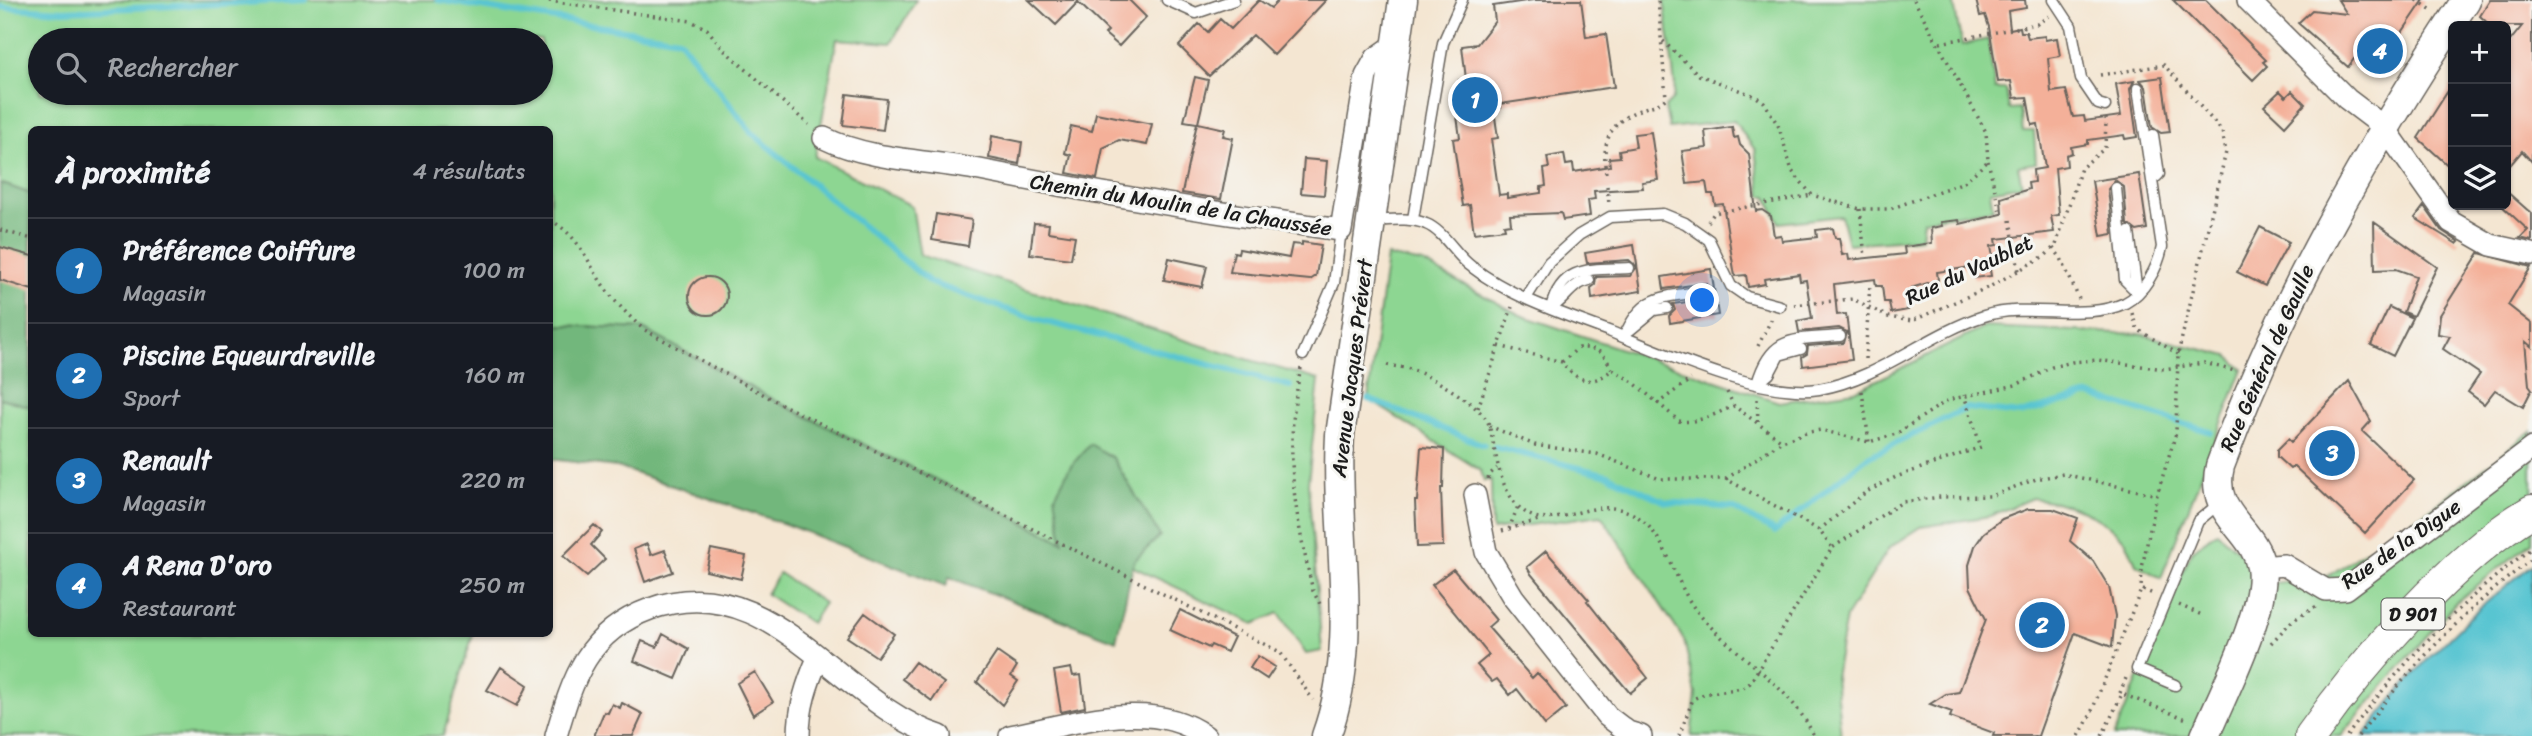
<!DOCTYPE html>
<html lang="fr">
<head>
<meta charset="utf-8">
<style>
  :root { --surface:#171b24; --page:#20242c; --text:#f1f3f6; --muted:#9ea1a6; --line:#363941; --accent:#1f6fb2 }
  body { margin:0; font-family:Sriracha,sans-serif; background:var(--page); color:var(--text) }
  .controls { position:absolute; right:21px; top:21px; display:grid; overflow:hidden; border-radius:10px; box-shadow:0 2px 5px #0004 }
  .controls button { width:63px; height:63px; display:grid; place-items:center; padding:0; border:0; border-bottom:2px solid var(--line); background:var(--surface); color:var(--text); font:35px sans-serif }
  .you { position:absolute; left:1703px; top:301px; width:24px; height:24px; margin:-18px; border:5px solid #fff; border-radius:50%; background:#1a73e8; box-shadow:0 0 0 10px #1a73e833 }
  .badge { display:grid; place-items:center; width:46px; height:46px; border-radius:50%; background:var(--accent); color:#fff; font-size:23px; font-weight:700 }
  .pin { position:absolute; translate:-50% -50%; border:4px solid #fff; box-shadow:0 2px 7px #0006 }
  .list { margin:0; padding:0; list-style:none }
  h2 { display:flex; justify-content:space-between; align-items:center; height:91px; margin:0; padding:0 28px; font-size:30px }
  h2 small { font-size:23px; font-weight:400; color:var(--muted) }
  .list li { display:grid; grid-template-columns:46px 1fr auto; gap:21px; align-items:center; box-sizing:border-box; height:105px; padding:0 28px; border-top:2px solid var(--line) }
  .list b { display:block; font-size:26px; white-space:nowrap }
  .list p { margin:0; font-size:23px; white-space:nowrap; color:var(--muted) }
  .list em { font-size:23px; font-style:normal; color:var(--muted) }
  .icon { flex:none; width:38px; height:38px; fill:none; stroke:currentColor; stroke-width:2; stroke-linecap:round; stroke-linejoin:round }
  .map { position:relative; flex:none; width:2532px; height:736px; overflow:hidden }
  .search { position:absolute; background:var(--surface); box-shadow:0 2px 5px #0004; left:28px; top:28px; width:525px; height:77px; display:flex; align-items:center; gap:18px; box-sizing:border-box; padding:0 24px; border-radius:38px; color:var(--muted); font-size:26px }
  .panel { position:absolute; background:var(--surface); box-shadow:0 2px 5px #0004; left:28px; top:126px; width:525px; height:511px; border-radius:10px }
  .map>svg:first-child { display:block }
  .green { fill:#8dd692; stroke:#547957; stroke-width:2; fill-rule:evenodd }
  .forest { fill:#72b77c; stroke:#476a4c; stroke-width:2 }
  .water { fill:#59c5d1; stroke:#3a7076; stroke-width:2 }
  .lines { fill:none; stroke-linecap:round; stroke-linejoin:round }
  .stream { stroke:#59c5d1; stroke-width:6 }
  .building { fill:#f4b099 }
  .lane-casing { stroke:#68635c; stroke-width:13 }
  .street-casing { stroke:#68635c; stroke-width:24 }
  .secondary-casing { stroke:#68635c; stroke-width:31 }
  .primary-casing { stroke:#68635c; stroke-width:34 }
  .path { stroke:#68635c; stroke-width:3.5; stroke-dasharray:2 5; stroke-linecap:butt }
  .lane { stroke:#fff; stroke-width:10 }
  .street { stroke:#fff; stroke-width:21 }
  .secondary { stroke:#fff; stroke-width:28 }
  .primary { stroke:#fff; stroke-width:32 }
  .labels { text-anchor:middle; stroke-width:6; stroke-linejoin:round; paint-order:stroke }
  .shield { fill:#f6f6f2; stroke:#5d5d5c; stroke-width:2 }
  .shield-label { font-size:19px; font-weight:bold; fill:#1c1c1c }
  .street-label { font-size:21px; fill:#1c1c1c; stroke:#f6f6f2 }
</style>
</head>
<body>
<div class="map">
<svg width="2532" height="736" viewBox="0 0 2532 736">
  <rect width="100%" height="100%" fill="#f6f6f2"/>
  <filter id="ink" filterUnits="userSpaceOnUse"><feTurbulence type="fractalNoise" baseFrequency=".0143" numOctaves="2"/><feDisplacementMap in="SourceGraphic" scale="14" xChannelSelector="R" yChannelSelector="G"/><feConvolveMatrix kernelMatrix="1 2 1 2 8 2 1 2 1" color-interpolation-filters="sRGB"/></filter>
  <filter id="wash" filterUnits="userSpaceOnUse"><feTurbulence type="fractalNoise" baseFrequency=".00686" numOctaves="4" result="noise"/><feDisplacementMap in="SourceGraphic" scale="28" xChannelSelector="R" yChannelSelector="G"/><feGaussianBlur stdDeviation="1.57" result="paint"/><feColorMatrix in="noise" values="0 0 0 0 0 0 0 0 0 0 0 0 0 0 0 0 0 1.4 0 .05"/><feComposite in="paint" operator="in"/></filter>
  <g filter="url(#wash)">
    <rect width="100%" height="100%" fill="#f4e6d2"/>
    <path class="green" d="M0,0h916l-25,43 -54,-4 -22,118 97,49 8,49 299,96 100,29 -11,103 14,168 -16,3 -27,-41 -25,11 -121,-57 1,-6 -70,-19 -281,-137 -140,-76 -83,-4 -10,4v-199h-518l-1,64 -31,-11zM40,40h501v53h-501z
      M1664,0h289l9,45 26,-6 7,50h11l3,20 11,-1 3,23h11l2,32 -18,3 4,19 -32,6 3,18 -70,11 -2,18 -73,6 -7,-28 -62,7 -12,-27h-6l-6,-46 -21,-29 -65,7 -4,-21 8,-8 2,-14z
      M1387,256l36,7 97,52 259,87 76,-11 130,-64 155,7 88,22 15,13 -82,209 -25,-14 -10,-23 -18,-16 -24,-14 -28,-9 -24,-4 -42,18 -69,11 -32,21 -43,69 -11,60 6,59h-150l5,-42 -12,-54 -83,-125 -109,15 -1,-50 -7,1 -3,-10 -113,-72z
      M0,398l31,9 1,227h441l-30,102h-443z
      M2532,431v111l-77,61 -114,133h-227l78,-186 25,-18 57,51 54,-7 109,-72z
      M779,573l45,30 -13,20 -45,-29z"/>
    <path class="forest" d="M0,183l31,11v213l-31,-9z
      M560,325l83,4 140,76 280,137 -8,-46 15,-29 20,-23 23,14 47,78 -26,25 -18,80 -167,-64 -3,9 -161,-62 -168,-57 -67,-8v-130z"/>
    <path class="water" d="M2532,565v171h-168c48,-66 104,-122 168,-171z"/>
    <g class="lines">
      <path class="stream" d="M438,0l241,39 73,94 179,150 101,35 258,68
        M0,7l63,4 243,-11
        M1368,399l116,46
        M1495,447l113,28 58,27 67,6 42,24 91,-74 101,-50 53,6 69,-19 122,37"/>
    </g>
    <g id="blocks">
      <path class="building" d="M1029,0h100l17,17 -27,29 -14,-12 3,-3 -30,-29 -22,23z
        M1259,0l12,8 8,-8h47l-52,55 -21,-20 -44,41 -30,-30 20,-22 9,8 12,-13 11,10z
        M1533,0h48l5,37 20,-3 8,53 -114,17 1,4 -7,2 4,28 -7,1 8,56 8,-1v4l34,-5v-6l5,-1 -2,-17 5,-1 -2,-11 17,-3 2,11 7,-1 1,8 36,-6 -1,-8 11,-1 -1,-7 17,-3 -2,-13 17,-2 7,48 -16,2 1,6 -49,3 1,8 -7,1 2,16 -27,4 -2,-7 -51,2 1,9 -7,1 1,4 -31,4 -4,-28 -7,1 -10,-67 7,-1 -4,-29h7l-4,-29 7,-1 -4,-33 15,-2 18,-23 -2,-15z
        M1976,0h49l1,8 -18,3 2,18 10,-2 1,5h5l2,6 17,-2v4l12,-2 3,18 -12,2 3,34 15,-2 7,27 11,-1 1,5 36,-5 -5,-32 18,-3 -4,8 7,48 -12,2 -1,-4 -36,5v4l-17,3 1,6 -6,2 1,11 -12,2 4,47 -8,1 3,16 -58,7 1,6 -6,1 3,17 -5,1 2,12 -17,2 -3,-11 -34,5 1,8 -27,8 2,10 -7,1 2,11 -17,3 -2,-11h-5l-2,-16h-6l-1,-7 -41,5 3,31 9,-1 6,46 -49,6 -1,-9 5,-3 1,-8 36,-3 3,-11 -8,-4 -40,4 -2,-11 15,-3 -6,-38 -6,1 -1,-7 -35,5 1,5 -17,3 -2,-12 -11,1 -12,-72 -8,1 -2,-11h-5l-2,-12 -19,2 -5,-33 25,-3 -2,-17 27,-4 2,11 4,-1 2,8 9,9 7,57 6,-1 9,6 3,20 7,-1 1,6 35,-4 -1,-7 17,-2 2,10h4l3,17 6,-1 1,6 56,-6 -1,-7 28,-4 -1,-15 11,-2 -1,-4 18,-2 1,4 42,-10 -1,-16 28,-9 -1,-6 6,-1 -1,-12 12,-2 -7,-44 -6,1 -5,-28 -13,1 -3,-17 -13,1 -9,-55 -4,-12 -5,1z
        M2173,0h33l60,60 -3,2 4,4 -14,14z
        M2338,0h86l-44,65 -21,-13 -11,15 -50,-44 14,-13 35,4z
        M2490,0h42v162l-10,-11 -16,19v-124l16,-20h-31l-11,-10z
        M1195,77l13,3 -10,43 27,6 -2,7 10,2 -12,61 -39,-6 15,-70 -13,-2z
        M2162,77l8,55 -9,1 -9,-6 -6,-40 -6,-7z
        M2453,83v87l-35,-32z
        M2280,91l6,6 6,-6 13,13 -20,22 -21,-20z
        M847,94l40,5 -4,31 -40,-5z
        M1096,113l56,11 -5,21 -28,-5 -16,8 -6,31 -30,-6 4,-18 -6,-2 6,-27 21,5z
        M992,136l30,6 -3,22 -30,-6z
        M1304,159l23,2 -3,34 -23,-2z
        M2139,174l8,55 -10,2 -10,-7 -3,-37 -9,-7 -7,9 5,45 -12,2 -9,-55z
        M2506,191l26,23v27l-12,-3 8,-8 -27,-25h5z
        M2424,206l17,24 18,12 -2,2 -42,-26z
        M936,214l36,6 -4,26 -36,-6z
        M2374,222l63,45 -24,49 -10,-4 13,-36 -20,-7 -21,1z
        M1034,223l15,1 -1,8 27,4 -4,23 -41,-5z
        M2260,227l29,15 -24,44 -28,-14z
        M1302,242l19,3 -5,31 -6,4 -80,-8 4,-20 4,1 1,-4 50,9 3,-14 10,1z
        M1634,245l7,46 -49,8 -1,-11 4,-3 1,-8 34,-1 7,-9 -8,-7 -42,3 -2,-10z
        M0,247l32,9v34l-32,-10z
        M2479,253l52,14 -23,38 24,19v23l-7,-6 4,44 3,4 -9,18 -28,-17 -11,14 -16,-12 12,-18 -37,-25 7,-13 -12,-2 2,-19z
        M1169,258l38,8 -5,21 -38,-7z
        M1711,269l7,46 -48,8 -1,-7 6,-6 -2,-6 35,-5 6,-10 -9,-6 -41,6 -2,-12z
        M689 296a19 19 0 1 1 38 0a19 19 0 1 1-38 0Z
        M2389,307l23,11 -19,38 -22,-11z
        M2349,381l22,40 -9,10 52,49 -49,53 -71,-67 -4,3 -13,-12v-7l11,-11 3,3z
        M1421,447l23,2 -1,39h-2l2,58 -26,1 -2,-46h2z
        M2028,509h25l25,9 -8,23 23,20 16,26 6,29 -3,31 -37,-14 -37,103h-45l1,-3 -44,-16 2,-5 -22,-8 16,-10 13,-2 27,-73 -16,-32 -1,-22 6,-19 9,-13 18,-14z
        M594,525l8,7 -11,13 14,14 -18,17 -24,-20z
        M647,544l4,11 14,-5 8,22 -28,10 -11,-33z
        M711,549l35,7 -5,23 -35,-8z
        M1546,551l43,49 -2,1 61,77 -18,15 -99,-119 -4,-7z
        M1453,569l43,51 -8,7 44,51 5,-5 9,9 20,26 -21,17 -28,-36 -7,6 -13,-16 -5,3 -15,-17 12,-10 -57,-70z
        M1180,610l54,27 -7,15 -16,-7 -2,3 -39,-18z
        M865,613l29,21 -17,23 -30,-20z
        M663,634l26,15 -13,30 -42,-18 8,-20 15,6z
        M997,652l20,14 -6,10 7,5 -16,24 -25,-23z
        M1258,656l17,11 -8,12 -17,-11z
        M915,662l29,21 -12,18 -30,-22z
        M501,667l27,18 -11,21 -30,-16z
        M1071,668l2,8 8,-1 4,32 -24,5 -7,-41z
        M755,672l18,30 -20,13 -16,-32z
        M622,703l21,11 -10,22h-39l10,-24 4,1 4,-9 8,4z"/>
    </g>
  </g>
  <g filter="url(#ink)">
    <use href="#blocks" fill-opacity="0" stroke="#68635c" stroke-width="2"/>
    <g class="lines">
      <defs>
        <path id="lane" d="M1167,0l29,13 38,-13
          M2054,0l17,26 10,53 17,25 7,2
          M2153,135l6,39 -3,3
          M2116,188l9,92 12,12
          M1413,219l30,-176 19,-43
          M1374,221c17,-1 36,-4 52,3 18,7 30,32 46,43 40,31 92,47 139,65 54,22 151,66 208,57 60,-10 108,-55 165,-73 44,-14 100,6 141,-13 19,-10 33,-35 37,-56l-24,-159
          M2129,232l8,60
          M1526,298l23,-36 30,-27 31,-18 53,-3 22,9 24,17 22,46 16,11 33,9
          M1551,308c11,-44 41,-38 78,-40
          M1551,308c15,-9 20,-24 38,-28
          M1630,330l24,-20 13,-2
          M1624,337c19,-44 38,-39 82,-46
          M1303,355l31,-72 7,-53
          M1757,384c14,-50 38,-44 83,-48
          M1757,384l12,-10 10,-19 22,-6
          M2175,685l-38,-16 61,-148 23,-19"/>
        <path id="street" d="M2248,0l99,99 37,28 67,95 40,23 41,9
          M824,138c47,23 105,22 156,32 120,24 240,44 361,60l25,-154 10,-18 20,-14
          M1475,495l11,57 27,45 94,119 21,16 13,4
          M2261,567l23,-2 42,25 20,-1 186,-141
          M556,736c17,-58 31,-104 94,-127 121,-44 188,95 290,127
          M799,736c0,-29 8,-52 19,-78
          M1010,736c60,-11 141,-40 195,0"/>
        <path id="secondary" d="M1326,736c36,-99 8,-199 14,-301l63,-435
          M2205,736c16,-39 63,-129 56,-169 -7,-40 -53,-51 -41,-101 61,-166 149,-319 246,-466"/>
        <path id="primary" d="M2311,736c52,-74 143,-179 221,-225"/>
      </defs>
      <use href="#lane" class="lane-casing"/>
      <use href="#street" class="street-casing"/>
      <use href="#secondary" class="secondary-casing"/>
      <use href="#primary" class="primary-casing"/>
      <path class="path" d="M542,0l149,21 16,8 16,20 86,76
        M2417,0l16,11
        M1663,41l36,34 56,21 9,6 15,25 13,44 20,24 48,14h30l74,-27 24,-21 -2,-29 -72,-132
        M1940,43l97,-19 12,-8
        M2100,75l64,-10 58,66 4,21 -48,202 -2,79 -19,62 -15,73 -1,21 12,5
        M1988,161l12,51
        M1606,173c-5,-32 5,-53 36,-64 10,-4 16,-3 24,-11l-8,-98
        M1607,186l2,18
        M1860,209l5,48
        M550,220c30,16 37,42 55,68 11,15 24,28 38,41l140,76 497,247 33,48
        M2010,220l9,51
        M1708,222l6,-9 98,-18
        M0,230l32,9
        M2053,248l8,10 18,41
        M1794,305l59,-6 35,18 24,4 79,-35 55,-31 10,-10 25,-77 24,-20 1,-30
        M2132,313l5,16 41,25
        M1499,346l63,16c13,20 33,25 50,7l21,13 46,39c19,3 38,-8 55,-15l48,35
        M1758,346l14,-28
        M1865,359l5,-75
        M1562,362l16,-14c20,-1 25,4 34,21
        M1387,365c9,2 18,2 26,5 18,6 71,37 76,55 8,28 8,61 31,83 32,30 68,-15 111,5 35,17 42,67 64,96 36,46 94,73 119,127
        M1301,368c-18,84 -7,141 12,223l7,13
        M1862,391l7,51
        M1727,392l7,14
        M1757,399l1,23
        M1657,404l34,-25
        M1478,408l34,-101
        M1489,426l46,19 62,9 63,25h66l93,51 13,18
        M1488,479l1,-4 8,-7
        M1726,479l56,-38 27,-9 12,-2 48,12 27,-8 52,-34 68,-15 36,-18 20,-5 25,-2 67,9 40,-6 31,8
        M1509,529l9,-23
        M1819,530l47,-38 30,-15 85,-30 -17,-52
        M1502,531l40,-12
        M2179,605l25,11
        M2271,643l21,-22 25,-15
        M2120,693l6,-15
        M1679,736l14,-37 11,-5 39,-6 7,-5 82,-135 70,-46 39,-5 50,-1 45,-17 27,-5 94,21
        M2079,736l10,-18 52,-128
        M2102,736l20,-42 67,26
        M2347,736c53,-71 113,-135 185,-188
        M2358,736c51,-67 107,-127 174,-177"/>
      <use href="#lane" class="lane"/>
      <use href="#street" class="street"/>
      <use href="#secondary" class="secondary"/>
      <use href="#primary" class="primary"/>
    </g>
  </g>
  <g class="labels">
    <rect class="shield" x="2381.5" y="598.5" width="63" height="31" rx="5"/>
    <g class="shield-label">
      <text x="2413" y="621">D 901</text>
    </g>
    <g class="street-label">
      <text transform="translate(1181 205) rotate(9)" y="7">Chemin du Moulin de la Chaussée</text>
      <text transform="translate(1969 270) rotate(-25)" y="7">Rue du Vaublet</text>
      <text transform="translate(2267 358) rotate(-66)" y="7">Rue Général de Gaulle</text>
      <text transform="translate(1352 368) rotate(-83)" y="7">Avenue Jacques Prévert</text>
      <text transform="translate(2401 544) rotate(-35)" y="7">Rue de la Digue</text>
    </g>
  </g>
</svg>
<div class="controls">
<button>+</button>
<button>−</button>
<button><svg class="icon" aria-label="layers" viewBox="0 0 24 24"><path d="M12 4l9 5-9 5-9-5zM3 14l9 5 9-5"/></svg></button>
</div>
<div class="you"></div>
<div class="pin badge" style="left:1475px;top:100px">1</div>
<div class="pin badge" style="left:2042px;top:625px">2</div>
<div class="pin badge" style="left:2332px;top:453px">3</div>
<div class="pin badge" style="left:2380px;top:51px">4</div>
<div class="search"><svg class="icon" aria-label="search" viewBox="0 0 24 24"><circle cx="10" cy="10" r="6"/><path d="M15 15l6 6"/></svg>Rechercher</div>
<section class="panel">
<h2>À proximité<small>4 résultats</small></h2>
<ul class="list">
<li><span class="badge">1</span><div><b>Préférence Coiffure</b><p>Magasin</p></div><em>100 m</em></li>
<li><span class="badge">2</span><div><b>Piscine Equeurdreville</b><p>Sport</p></div><em>160 m</em></li>
<li><span class="badge">3</span><div><b>Renault</b><p>Magasin</p></div><em>220 m</em></li>
<li><span class="badge">4</span><div><b>A Rena D'oro</b><p>Restaurant</p></div><em>250 m</em></li>
</ul>
</section>
</div>
</body>
</html>
